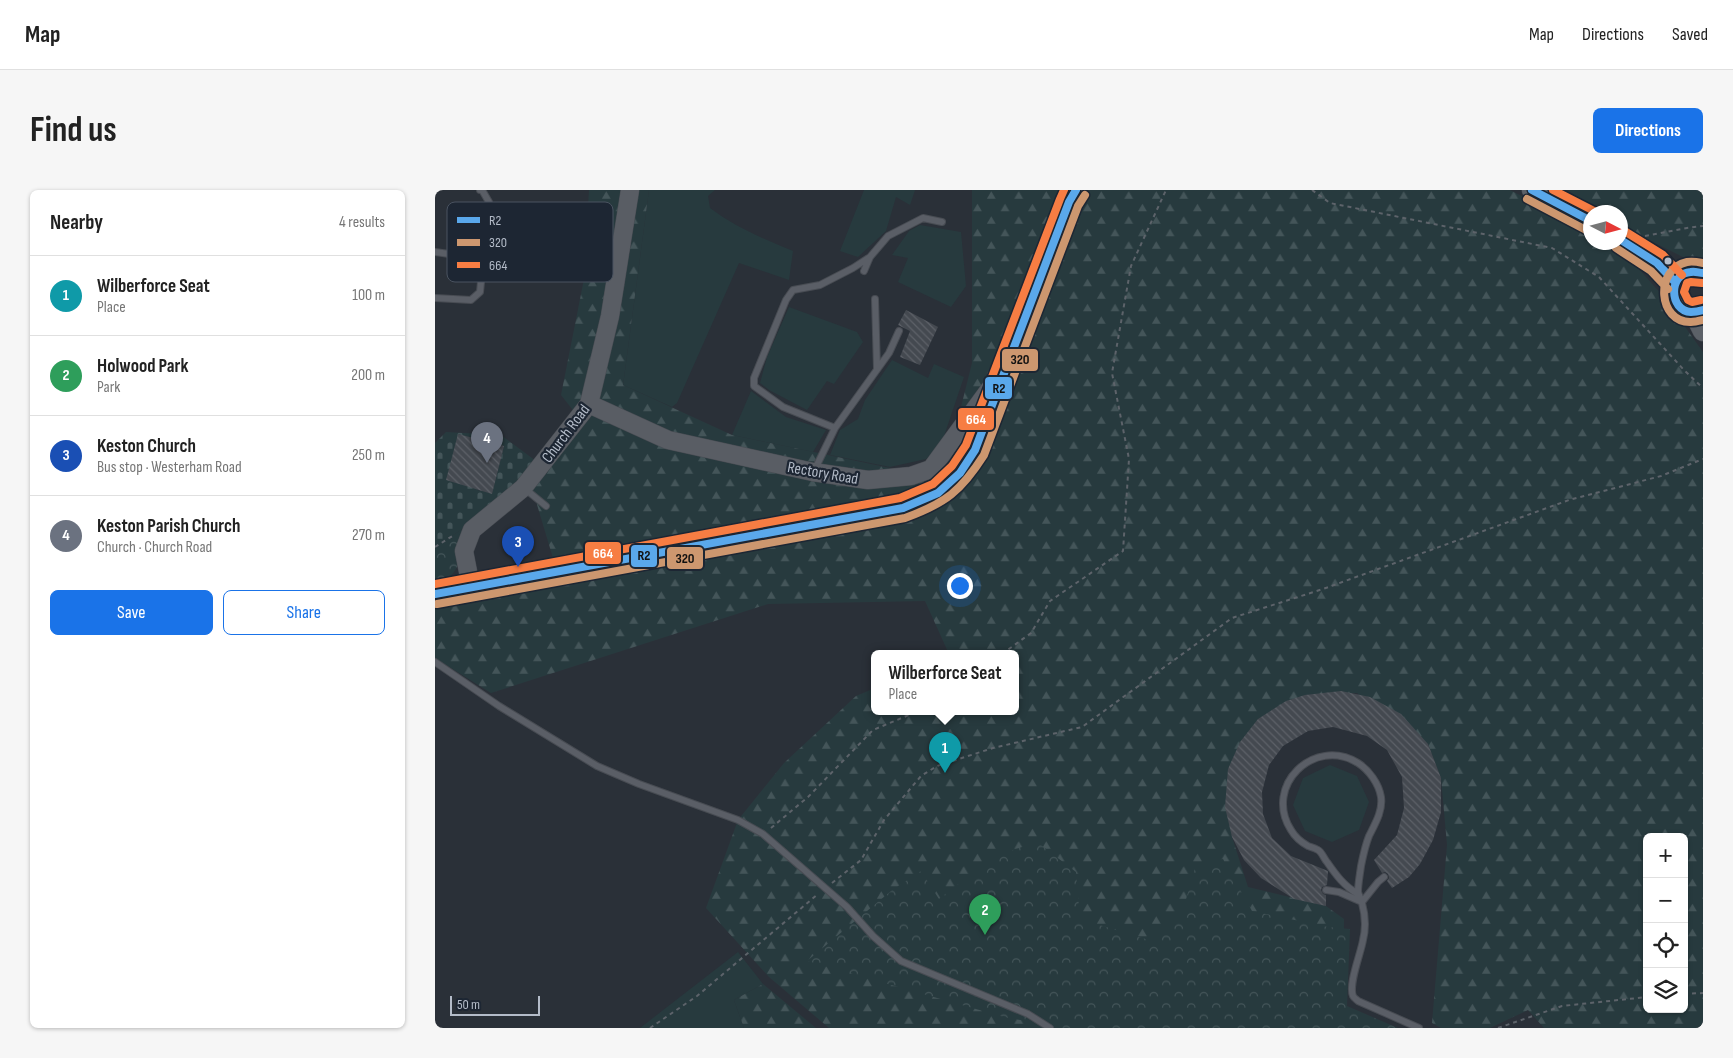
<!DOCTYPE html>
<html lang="en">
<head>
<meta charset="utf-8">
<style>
  :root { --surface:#fff; --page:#f6f6f6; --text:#222; --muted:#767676; --line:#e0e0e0; --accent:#1a73e8 }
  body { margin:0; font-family:"Sofia Sans Condensed",sans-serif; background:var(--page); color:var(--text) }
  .controls { position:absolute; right:15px; bottom:15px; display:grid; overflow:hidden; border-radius:8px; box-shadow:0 1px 4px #0004 }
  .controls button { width:45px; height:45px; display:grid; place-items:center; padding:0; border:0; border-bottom:1px solid var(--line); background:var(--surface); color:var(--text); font:25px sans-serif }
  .compass { position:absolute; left:1148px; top:15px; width:45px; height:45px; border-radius:50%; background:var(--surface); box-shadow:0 1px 4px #0004; rotate:96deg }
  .scale { position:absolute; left:15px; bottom:12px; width:90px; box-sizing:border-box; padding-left:5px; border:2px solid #b4bcc9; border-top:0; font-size:14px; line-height:18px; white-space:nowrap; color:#b4bcc9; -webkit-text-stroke:4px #1d2633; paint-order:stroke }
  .you { position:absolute; left:524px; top:395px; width:18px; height:18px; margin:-12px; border:4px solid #fff; border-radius:50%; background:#1a73e8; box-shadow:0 0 0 8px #1a73e833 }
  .badge { display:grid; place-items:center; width:32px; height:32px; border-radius:50%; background:var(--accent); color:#fff; font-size:16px; font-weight:700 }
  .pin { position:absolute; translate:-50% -41px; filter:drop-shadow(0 1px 2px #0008) }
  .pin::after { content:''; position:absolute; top:26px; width:18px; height:15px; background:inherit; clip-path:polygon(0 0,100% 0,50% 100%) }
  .popup { position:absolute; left:436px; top:460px; width:148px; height:65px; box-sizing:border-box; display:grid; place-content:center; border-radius:8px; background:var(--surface); filter:drop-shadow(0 1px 4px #0005); font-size:16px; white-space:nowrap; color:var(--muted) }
  .popup b { font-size:19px; color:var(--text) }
  .popup::after { content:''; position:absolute; left:50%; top:100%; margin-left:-10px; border:10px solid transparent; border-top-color:var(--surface) }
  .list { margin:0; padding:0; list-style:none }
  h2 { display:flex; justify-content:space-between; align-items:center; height:65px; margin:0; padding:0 20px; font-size:21px }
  h2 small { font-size:16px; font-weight:400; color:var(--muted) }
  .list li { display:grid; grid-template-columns:32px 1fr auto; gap:15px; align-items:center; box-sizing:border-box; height:80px; padding:0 20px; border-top:1px solid var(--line) }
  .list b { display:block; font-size:19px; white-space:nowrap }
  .list p { margin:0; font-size:16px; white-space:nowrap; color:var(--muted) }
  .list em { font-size:16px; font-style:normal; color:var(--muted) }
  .actions { display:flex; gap:10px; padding:15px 20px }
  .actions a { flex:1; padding:11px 0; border:1px solid var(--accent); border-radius:8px; text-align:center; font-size:18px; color:var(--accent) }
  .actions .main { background:var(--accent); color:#fff }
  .icon { flex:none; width:28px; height:28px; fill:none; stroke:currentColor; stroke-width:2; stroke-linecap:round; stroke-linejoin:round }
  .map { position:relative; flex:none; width:1268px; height:838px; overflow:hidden; border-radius:8px }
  header { display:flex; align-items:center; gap:30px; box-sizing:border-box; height:70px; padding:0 25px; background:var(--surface); border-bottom:1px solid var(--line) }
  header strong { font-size:24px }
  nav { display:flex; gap:28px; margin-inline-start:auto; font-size:18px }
  .intro { display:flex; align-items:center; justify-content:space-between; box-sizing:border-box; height:120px; padding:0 30px }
  h1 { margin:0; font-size:35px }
  .button { padding:12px 22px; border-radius:8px; background:var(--accent); color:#fff; font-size:18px; font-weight:700 }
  main { display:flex; gap:30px; padding:0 30px }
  aside { flex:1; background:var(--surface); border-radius:8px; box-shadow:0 1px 4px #0004 }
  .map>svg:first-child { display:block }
  .grass { fill:#273a3e }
  .forest { fill:url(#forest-firs); fill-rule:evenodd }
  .cemetery { fill:url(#cemetery-stones); fill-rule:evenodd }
  .park { fill:url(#park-crowns) }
  .building { fill:url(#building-back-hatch) }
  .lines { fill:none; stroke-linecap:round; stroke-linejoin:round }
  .lane-casing { stroke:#484c53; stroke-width:8 }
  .secondary-casing { stroke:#484c53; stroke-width:19 }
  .primary-casing { stroke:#484c55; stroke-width:21 }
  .path { stroke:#5d636a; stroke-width:2; stroke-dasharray:4 4; stroke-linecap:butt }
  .lane { stroke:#5a5e66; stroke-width:6 }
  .secondary { stroke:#595d64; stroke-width:18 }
  .primary { stroke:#5c6168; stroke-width:20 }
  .bus-1-casing { stroke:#1d2633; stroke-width:11 }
  .bus-2-casing { stroke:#1d2633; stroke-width:11 }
  .bus-3-casing { stroke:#1d2633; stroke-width:11 }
  .bus-1 { stroke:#5aa8eb; stroke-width:8 }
  .bus-2 { stroke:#cd976f; stroke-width:8 }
  .bus-3 { stroke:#f77d43; stroke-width:8 }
  .bus-dot { fill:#b4bcc9; stroke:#1d2633; stroke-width:2 }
  .labels { text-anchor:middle; stroke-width:4.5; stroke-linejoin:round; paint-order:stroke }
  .street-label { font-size:16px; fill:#b4bcc9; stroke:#1d2633 }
  .key { fill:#1d2633; stroke:#4a5360; stroke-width:1 }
  .key-label { font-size:14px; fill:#b4bcc9 }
  .line-badge { stroke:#1d2633; stroke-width:2 }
  .badge-label { font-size:14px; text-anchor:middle; font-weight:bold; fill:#fff }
  .pale-badge-label { font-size:14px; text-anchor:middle; font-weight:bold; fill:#111 }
</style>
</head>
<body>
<header>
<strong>Map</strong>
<nav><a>Map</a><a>Directions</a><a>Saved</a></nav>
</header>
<div class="intro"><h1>Find us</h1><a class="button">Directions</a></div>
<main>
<aside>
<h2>Nearby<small>4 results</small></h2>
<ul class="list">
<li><span class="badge" style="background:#0f9aa8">1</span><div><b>Wilberforce Seat</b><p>Place</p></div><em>100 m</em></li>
<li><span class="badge" style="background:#2e9e5b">2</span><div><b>Holwood Park</b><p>Park</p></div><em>200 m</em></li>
<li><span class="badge" style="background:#1a4fb4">3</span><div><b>Keston Church</b><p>Bus stop · Westerham Road</p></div><em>250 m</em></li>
<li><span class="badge" style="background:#6b7280">4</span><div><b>Keston Parish Church</b><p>Church · Church Road</p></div><em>270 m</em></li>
</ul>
<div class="actions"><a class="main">Save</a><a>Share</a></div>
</aside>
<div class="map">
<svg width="1268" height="838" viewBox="0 0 1268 838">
  <defs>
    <pattern id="forest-firs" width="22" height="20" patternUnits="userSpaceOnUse" patternTransform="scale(1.25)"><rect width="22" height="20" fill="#273a3e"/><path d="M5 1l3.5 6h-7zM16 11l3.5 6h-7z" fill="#445559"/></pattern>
    <pattern id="cemetery-stones" width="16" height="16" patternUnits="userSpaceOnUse" patternTransform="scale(1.25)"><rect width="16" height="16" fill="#273a3e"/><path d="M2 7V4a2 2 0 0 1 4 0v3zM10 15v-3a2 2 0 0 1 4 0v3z" fill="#445559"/></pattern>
    <pattern id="park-crowns" width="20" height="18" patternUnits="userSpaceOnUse" patternTransform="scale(1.25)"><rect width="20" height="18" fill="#273a3e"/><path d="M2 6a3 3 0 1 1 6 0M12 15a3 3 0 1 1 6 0" fill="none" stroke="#445559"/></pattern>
    <pattern id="building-back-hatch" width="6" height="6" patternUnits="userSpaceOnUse" patternTransform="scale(1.25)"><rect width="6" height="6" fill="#444950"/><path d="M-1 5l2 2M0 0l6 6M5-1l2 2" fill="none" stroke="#5d6168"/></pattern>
  </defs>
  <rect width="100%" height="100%" fill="#2a3038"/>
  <path class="grass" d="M214,0h66l-7,6 2,12c25,19 54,31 83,43l-4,29 -50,-17 -62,140 -5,4 -49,-22z
    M429,0h51l-5,15 -14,-8 -10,34 -28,26 -18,-6z
    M485,35l41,7 5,54 -15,21 -53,-25 10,-24 -16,-3 17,-24z
    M354,117l68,25 6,10 -29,42 -7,-3 -20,29 -38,-20 -9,-7 7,-26z
    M457,170l36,18 6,-14 30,13 -23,68 -15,14 -36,8 -60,-12 10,-25 18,-11 7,-19z
    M316,201l35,26 40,13 -13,22 -81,-17z
    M895,575l27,11 12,26 -10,28 -27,12 -27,-11 -12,-26 10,-27z
    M303,762l25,32 -29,16 10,28h-104z"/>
  <path class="forest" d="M154,0h60l-26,195 109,50 211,44 29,-116v-173h538l80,41 1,11 17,1 19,13 36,40 40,56v676h-159l-16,-18 -38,18h-49l-9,-5 15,-178 -6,-67 -13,-34 -71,-51 -52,2 -47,24 -30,50 4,68 16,50 78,19 18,13 -1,67 -4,42h-510l-60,-51 -63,-69 32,-88 46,-57 72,-67 19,-8v24h140v-58h-66l-24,-53 -157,3 -277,89 -56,-35v-62l121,-28 -24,-80 44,-74 -15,-19 23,-116zM1212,647h37v172h-37z
    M1133,0h135v77l-82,-41v-14h-25z
    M328,794l53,44h-72l-10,-28z"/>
  <path class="cemetery" d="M11,242l55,3 35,26 -15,17 -48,44 -38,25v-104zM23,244l14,4 17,7 1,-3 14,4 -12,47 -15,-3 6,-25z"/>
  <path class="park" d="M38,332c-4,12 -13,48 -23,54 -4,3 -10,4 -15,4v-33z
    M602,652l39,30 4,47 72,22 30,-28 14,-48 27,-6 29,52 76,16 22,2 -3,77 51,22h-334l-60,-11 -197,-56 84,-70 30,-20 18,28 53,-42z"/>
  <path class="building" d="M471,120l32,17 -18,38 -20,-8 10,-26 -12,-6z
    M23,244l46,12 -12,48 -46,-14z
    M906,501l29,6 31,17 27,30 13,34v34l-8,28 -13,24 -11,13 -17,11 -5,-7 2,-3 -1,-4 -3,-2 -3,1 -8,-13 23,-25 7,-27 -2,-31 -15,-27 -20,-14 -34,-9 -25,4 -25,15 -14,19 -7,27 1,22 9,24 19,18 37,15 -1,14 -5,2 -1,3 2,4 3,1v11l-32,-7 -33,-21 -17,-18 -12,-23 -7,-30 3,-38 12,-27 18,-23 28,-18 19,-6z"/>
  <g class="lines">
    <defs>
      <path id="lane" d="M0,62l49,7
        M429,81l6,-14 18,-21 35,-18 19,4
        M0,108l36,2 9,-8 9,-90 -7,-12h-2
        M440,109l2,70
        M400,238l-52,-21 -29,-21v-8l32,-78 7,-10 27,-5 33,-17 17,-11
        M379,281l21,-43 54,-75 10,-22
        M89,298l22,18
        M0,472l64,44 98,60 42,18 99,36 25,14 84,73 26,29 28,25 127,53 22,14
        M891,700l13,2 23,10 16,-20 6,-5
        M923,704c-14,-8 -22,-19 -31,-32 -3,-3 -5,-10 -9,-12 -3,-2 -7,-3 -10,-4 -7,-4 -13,-9 -17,-16 -28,-44 23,-94 67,-67 11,7 21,21 23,34 2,14 -6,27 -12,39 -4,10 -6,20 -8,30 -1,8 -3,18 -3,26 1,4 3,7 4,11 3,11 4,25 1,37 -2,13 -15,44 -10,56 1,2 4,4 5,5l61,27"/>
      <path id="secondary" d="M154,214l79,36 145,32 55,8 43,-4 20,-7 69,-94
        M36,397l-7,-36 8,-21 51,-42 66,-84 21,-88 20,-126"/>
      <path id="primary" d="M1097,0l59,31
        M1186,50l36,23 18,19
        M1268,83c-41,-13 -37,52 0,37
        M1259,123l9,18
        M0,404l468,-86 35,-15 22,-20 15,-23 35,-89 59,-159 7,-12"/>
    </defs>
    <use href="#lane" class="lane-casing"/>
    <use href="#secondary" class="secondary-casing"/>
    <use href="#primary" class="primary-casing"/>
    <path class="path" d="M877,0l18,13 222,45 47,29 85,93 19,18
      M1210,46l42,-8 16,-2
      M0,357l19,-12
      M567,464l29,-21 19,-32 73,-50 6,-92 -17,-86 19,-107 35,-76
      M336,638l37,-31 65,-67 43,-18
      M397,693l29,-23 23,-40 37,-44 16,-10 56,-18 89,-21 150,-109 91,-29 246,-89 92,-24 42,-17
      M1249,804l19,-1
      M215,838l47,-32 121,-102
      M1063,838l64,-22 85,-9"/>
    <use href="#lane" class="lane"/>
    <use href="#secondary" class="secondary"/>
    <use href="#primary" class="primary"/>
    <defs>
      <path id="bus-1" d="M1097,0l59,31
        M1186,50l36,23 18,19
        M1268,83c-4,0 -8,-2 -12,-1 -23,1 -22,39 0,40 4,0 9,-1 12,-2
        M0,404l468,-86 35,-15 22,-20 15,-23 94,-248 7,-12"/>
      <path id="bus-2" d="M1092,9l59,31
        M1181,58l35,23 17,18
        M1268,73c-5,-1 -11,-2 -16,-1 -33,7 -29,61 4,60 4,0 8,-1 12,-2
        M2,414l468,-86c41,-15 56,-27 79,-63l94,-249 7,-11"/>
      <path id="bus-3" d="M1118,0l43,22
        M1191,42l37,23 19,20
        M1266,110l-9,2 -4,-2 -4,-8 3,-9 4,-1 11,1
        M0,394l465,-86 33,-14 19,-18 14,-21 94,-246 4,-9"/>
    </defs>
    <use href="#bus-1" class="bus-1-casing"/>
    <use href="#bus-2" class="bus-2-casing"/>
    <use href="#bus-3" class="bus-3-casing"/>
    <use href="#bus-1" class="bus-1"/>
    <use href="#bus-2" class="bus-2"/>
    <use href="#bus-3" class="bus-3"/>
  </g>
  <circle class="bus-dot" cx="1233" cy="71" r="4.5"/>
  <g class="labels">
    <g class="street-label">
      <text transform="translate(130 243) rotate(-53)" y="6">Church Road</text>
      <text transform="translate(388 282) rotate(10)" y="6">Rectory Road</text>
    </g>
  </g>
  <rect x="12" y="12" width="166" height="80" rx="8" class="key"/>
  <rect x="22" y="27" width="23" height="6" fill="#5aa8eb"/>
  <rect x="22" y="49" width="23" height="7" fill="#cd976f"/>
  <rect x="22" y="72" width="23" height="6" fill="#f77d43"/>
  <g class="key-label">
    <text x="54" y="35">R2</text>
    <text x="54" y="57">320</text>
    <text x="54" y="80">664</text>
  </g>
  <g class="line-badge">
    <rect x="566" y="158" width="38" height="24" rx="5" fill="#cd976f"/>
    <rect x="549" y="186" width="29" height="24" rx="5" fill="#5aa8eb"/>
    <rect x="522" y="217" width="38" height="24" rx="5" fill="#f77d43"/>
    <rect x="149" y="351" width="38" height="24" rx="5" fill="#f77d43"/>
    <rect x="195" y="354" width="28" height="24" rx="5" fill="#5aa8eb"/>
    <rect x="231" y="356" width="38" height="24" rx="5" fill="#cd976f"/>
  </g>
  <g class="badge-label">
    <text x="541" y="234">664</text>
    <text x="168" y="368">664</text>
  </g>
  <g class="pale-badge-label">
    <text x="585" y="174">320</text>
    <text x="564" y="203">R2</text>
    <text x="209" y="370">R2</text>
    <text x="250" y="373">320</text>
  </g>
</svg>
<div class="controls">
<button>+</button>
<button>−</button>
<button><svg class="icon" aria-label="locate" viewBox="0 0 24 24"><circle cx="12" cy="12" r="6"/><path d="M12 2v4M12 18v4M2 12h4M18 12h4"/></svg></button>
<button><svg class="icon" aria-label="layers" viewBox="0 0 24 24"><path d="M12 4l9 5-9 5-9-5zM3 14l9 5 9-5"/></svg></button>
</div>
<svg class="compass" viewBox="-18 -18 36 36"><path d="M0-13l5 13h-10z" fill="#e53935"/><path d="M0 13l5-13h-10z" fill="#767676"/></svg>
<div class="scale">50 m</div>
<div class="you"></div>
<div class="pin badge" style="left:510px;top:583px;background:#0f9aa8">1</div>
<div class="popup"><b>Wilberforce Seat</b>Place</div>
<div class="pin badge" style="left:550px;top:745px;background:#2e9e5b">2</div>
<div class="pin badge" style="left:83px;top:377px;background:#1a4fb4">3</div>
<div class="pin badge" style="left:52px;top:273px;background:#6b7280">4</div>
</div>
</main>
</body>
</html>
